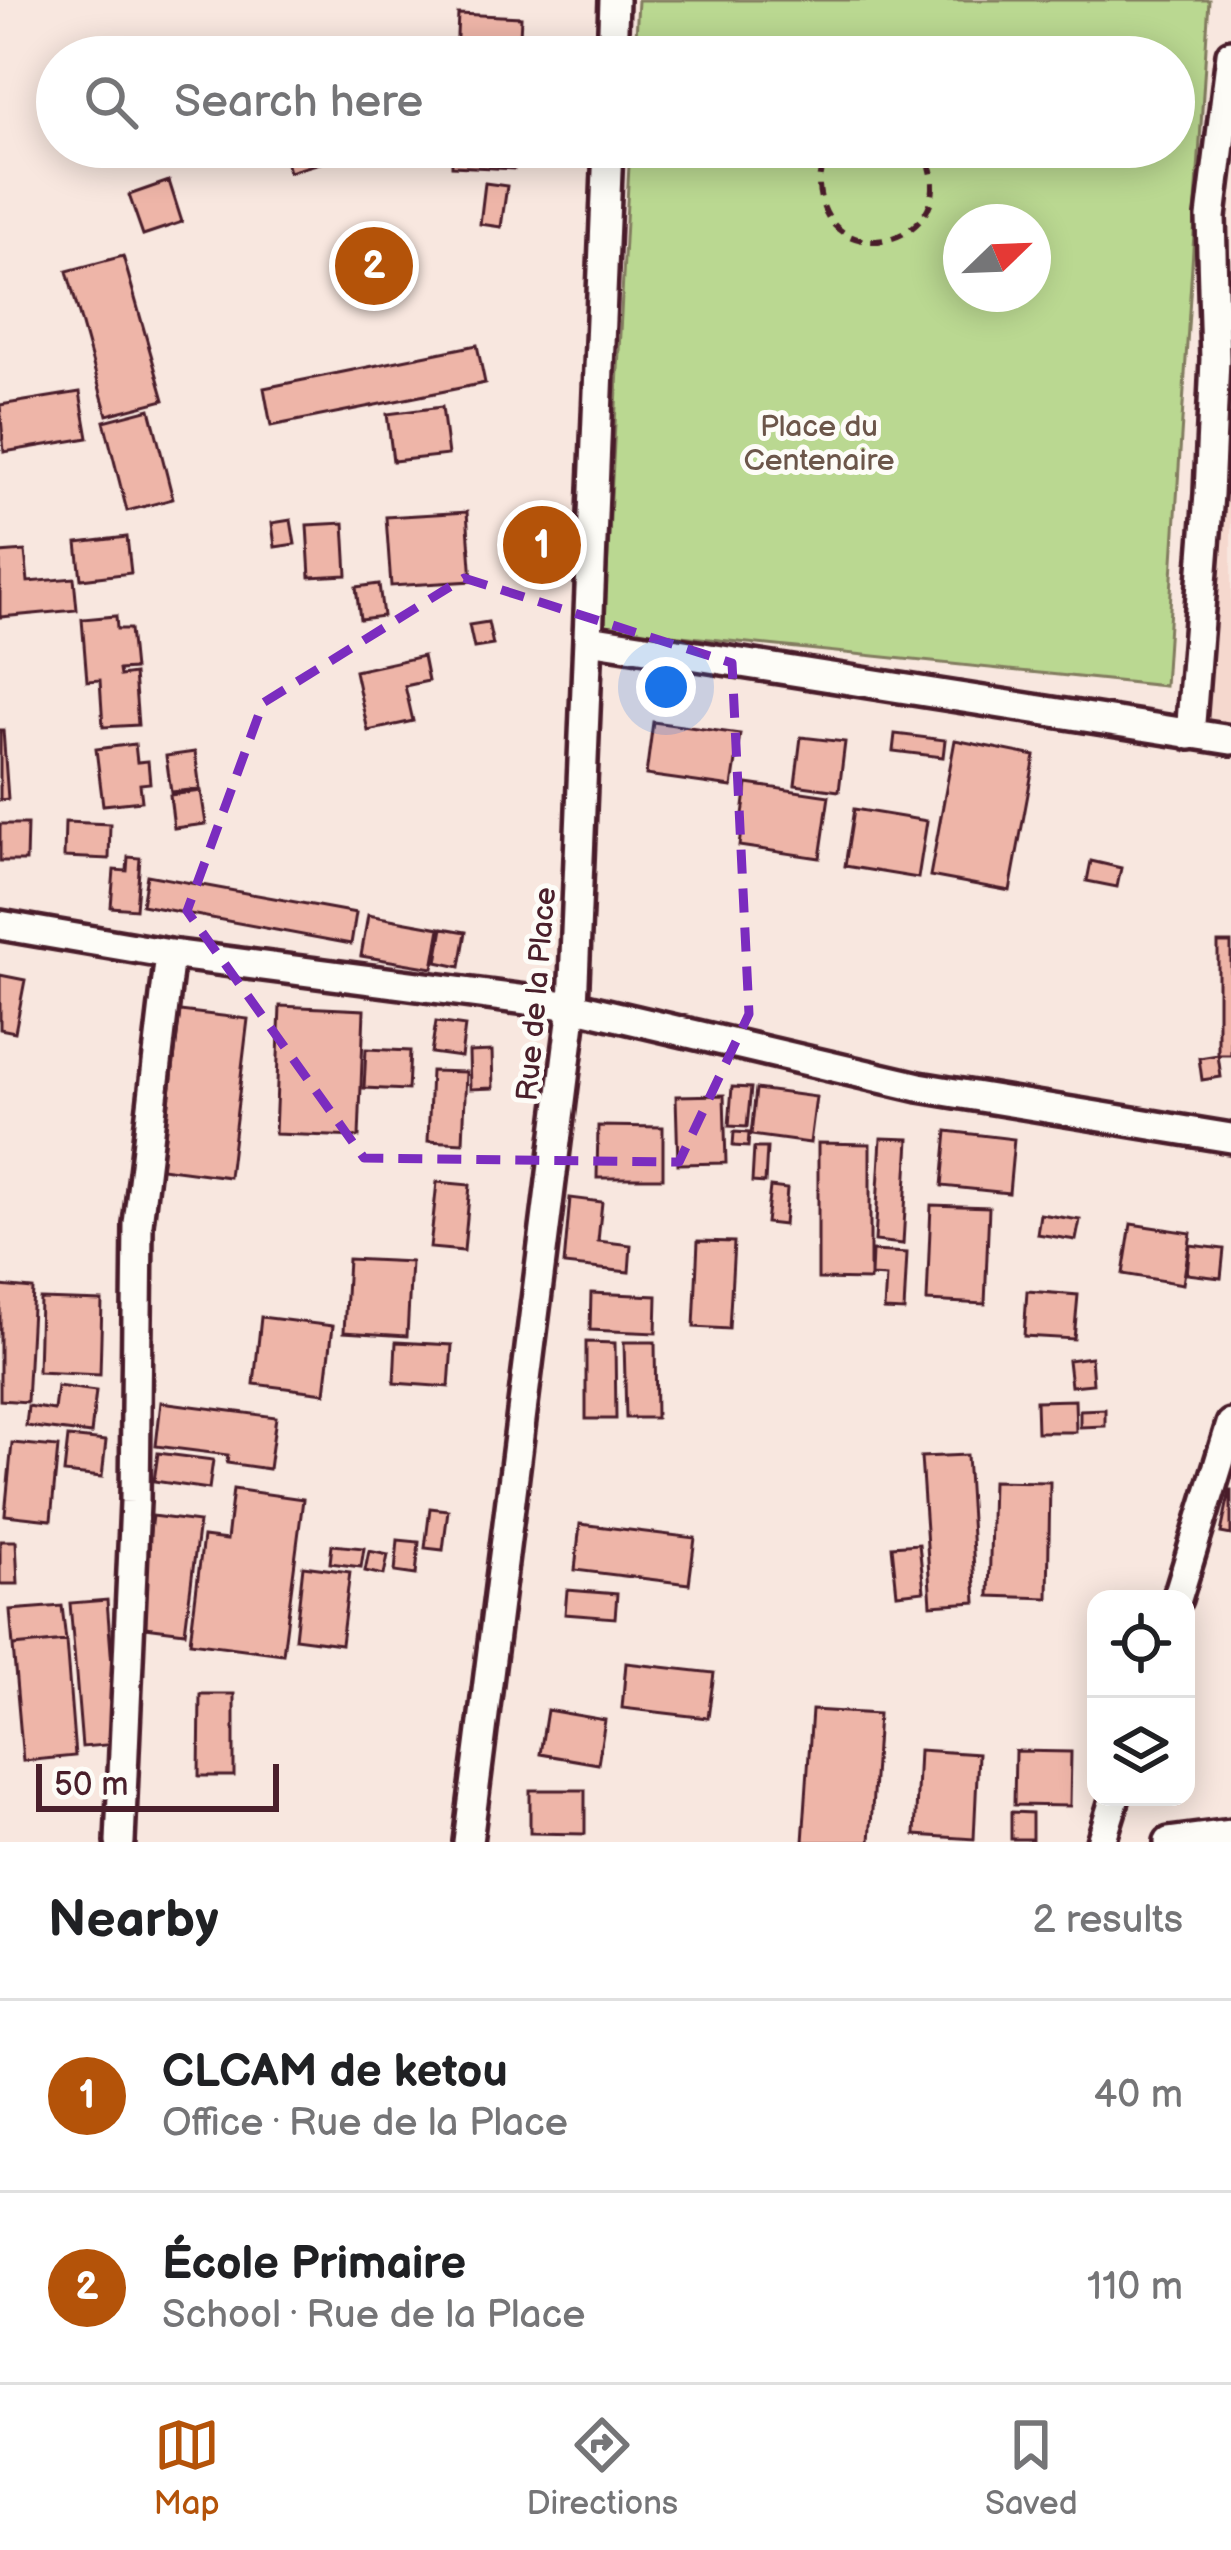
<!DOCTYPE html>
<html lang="en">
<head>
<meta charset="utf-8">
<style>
  :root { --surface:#fff; --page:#f6f6f6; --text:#202124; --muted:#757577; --line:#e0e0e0; --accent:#b45309 }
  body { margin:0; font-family:"Balsamiq Sans",sans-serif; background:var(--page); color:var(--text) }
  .controls { position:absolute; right:36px; bottom:36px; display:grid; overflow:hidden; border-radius:24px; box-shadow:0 6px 30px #0003 }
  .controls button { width:108px; height:108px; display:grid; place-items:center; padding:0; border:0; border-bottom:3px solid var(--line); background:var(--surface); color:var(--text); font:60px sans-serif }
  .compass { position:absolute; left:943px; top:204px; width:108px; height:108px; border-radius:50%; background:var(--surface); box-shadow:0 6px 30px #0003; rotate:67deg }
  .scale { position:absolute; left:36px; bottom:30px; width:243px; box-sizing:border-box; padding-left:12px; border:6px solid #4a1f2b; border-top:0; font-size:33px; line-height:42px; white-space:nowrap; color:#4a1f2b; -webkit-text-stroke:9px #fdfcf7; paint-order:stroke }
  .you { position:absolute; left:666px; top:687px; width:42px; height:42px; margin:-30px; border:9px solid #fff; border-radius:50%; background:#1a73e8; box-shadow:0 0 0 18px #1a73e833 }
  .badge { display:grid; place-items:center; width:78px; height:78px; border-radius:50%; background:var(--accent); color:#fff; font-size:39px; font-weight:700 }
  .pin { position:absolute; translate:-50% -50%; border:6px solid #fff; box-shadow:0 3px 12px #0006 }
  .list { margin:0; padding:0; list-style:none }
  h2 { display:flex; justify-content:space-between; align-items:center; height:156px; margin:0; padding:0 48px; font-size:51px }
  h2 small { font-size:39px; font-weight:400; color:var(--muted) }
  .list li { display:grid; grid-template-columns:78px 1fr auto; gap:36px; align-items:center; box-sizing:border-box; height:192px; padding:0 48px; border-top:3px solid var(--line) }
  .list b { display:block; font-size:45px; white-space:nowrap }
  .list p { margin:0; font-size:39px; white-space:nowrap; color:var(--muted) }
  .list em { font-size:39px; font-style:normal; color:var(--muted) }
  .icon { flex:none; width:66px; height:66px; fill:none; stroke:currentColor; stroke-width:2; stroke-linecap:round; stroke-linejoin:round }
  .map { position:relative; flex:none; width:1231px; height:1842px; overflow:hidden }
  .search { position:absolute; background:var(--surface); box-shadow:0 6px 30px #0003; left:36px; right:36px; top:36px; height:132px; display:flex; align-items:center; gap:30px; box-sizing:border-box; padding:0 42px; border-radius:66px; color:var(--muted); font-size:45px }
  .sheet { height:540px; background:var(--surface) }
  nav { display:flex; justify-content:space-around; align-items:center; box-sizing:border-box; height:168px; border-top:3px solid var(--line); background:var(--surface); font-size:33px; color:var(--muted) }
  nav a { display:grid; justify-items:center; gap:6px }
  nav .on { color:var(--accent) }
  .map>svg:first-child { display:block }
  .built { fill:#f5d8ce }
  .green { fill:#bad891; stroke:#827c5e; stroke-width:3; fill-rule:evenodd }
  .building { fill:#eeb5a8; stroke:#4a1f2b; stroke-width:3 }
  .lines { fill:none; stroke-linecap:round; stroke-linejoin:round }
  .street-casing { stroke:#4a1f2b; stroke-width:36 }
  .path { stroke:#4a1f2b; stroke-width:6; stroke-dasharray:12 9; stroke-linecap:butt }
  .street { stroke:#fdfcf7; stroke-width:27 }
  .marked { fill:none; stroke:#7b2cbf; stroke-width:9; stroke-dasharray:24 15; stroke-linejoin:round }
  .labels { text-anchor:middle; stroke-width:10; stroke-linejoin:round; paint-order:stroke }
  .park-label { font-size:30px; fill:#6c564a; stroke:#fdfcf7 }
  .street-label { font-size:30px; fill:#4a1f2b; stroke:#fdfcf7 }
</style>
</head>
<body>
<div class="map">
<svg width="1231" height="1842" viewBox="0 0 1231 1842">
  <rect width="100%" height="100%" fill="#f8e7df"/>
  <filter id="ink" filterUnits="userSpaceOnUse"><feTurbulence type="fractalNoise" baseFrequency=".00833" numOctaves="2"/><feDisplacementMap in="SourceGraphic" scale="24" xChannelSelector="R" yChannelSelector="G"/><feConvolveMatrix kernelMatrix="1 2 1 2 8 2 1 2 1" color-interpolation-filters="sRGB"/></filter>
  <g filter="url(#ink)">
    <path class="built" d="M1231,291v430h-30z"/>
    <path class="green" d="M638,0h571l-44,686 -561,-58 26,-481h544v-90h-539zM961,222h72v72h-72z"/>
    <path class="building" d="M458,14l63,3 -2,40h-63z
      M282,147h94l-87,25z
      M452,147h63l-1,22 -62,-3z
      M169,181l13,41 -39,13 -14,-40z
      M485,183l22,3 -6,41 -21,-3z
      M123,256l41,144 -57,15 -40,-144z
      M477,345l8,38 -214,43 -7,-38z
      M80,392l8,46 -84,14 -4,-47z
      M442,407l6,48 -55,6 -6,-47z
      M150,409l23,90 -46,12 -23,-90z
      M467,512l5,69 -81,5 -5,-69z
      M291,520l4,24 -20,3 -3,-24z
      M344,523l3,52 -37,2 -3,-52z
      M127,537l4,36 -50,6 -4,-36z
      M25,551l3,31 46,-4 3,32 -77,7v-64z
      M379,584l4,32 -23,3 -4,-32z
      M116,616l1,13h13l4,40 -15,1 1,6 14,-2 4,51 -35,2 -3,-47 -13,1 -5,-62z
      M488,622l5,23 -19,3 -5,-23z
      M423,656l5,25 -23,5 8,35 -45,10 -13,-60z
      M653,722l87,12 -8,53 -86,-12z
      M0,730h3l5,69 -8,1z
      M895,734l50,6 -2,17 -50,-6z
      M801,737l44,5 -6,49 -44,-6z
      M955,740l80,16 -25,135 -80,-15z
      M135,744l2,18 11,-1 2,22 -10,1 2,17 -39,4 -7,-56z
      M195,752l5,37 -29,3 -5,-36z
      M747,784l82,12 -9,62 -81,-12z
      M201,791l5,33 -32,4 -4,-33z
      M854,809l73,12 -9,57 -73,-12z
      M65,822l45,2 -1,35 -45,-2z
      M0,824h27l-1,37h-26z
      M128,857l12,1 -4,51 -25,-2 3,-37 13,1z
      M1091,861l30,7 -4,19 -30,-6z
      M147,875l209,38 -5,31 -209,-39z
      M368,915l72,13 -7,40 -72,-12z
      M443,928l23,4 -6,35 -23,-5z
      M1218,943h13v112h-13z
      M0,975l25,5 -10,52 -15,-3z
      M280,1006l84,4 -5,127 -84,-3z
      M180,1011l68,8 -19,158 -68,-9z
      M436,1022l29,4 -4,31 -30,-4z
      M366,1049l44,2 -2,39 -44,-2z
      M492,1051l1,37 -23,1 -1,-37z
      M1218,1055l3,22 -19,3 -3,-22z
      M431,1071l35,1 -3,71 -35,-2z
      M732,1087l19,1 -4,39 -18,-1z
      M756,1089l60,8 -6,46 -59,-8z
      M724,1095l2,68 -48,1 -2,-68z
      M598,1126l65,1v51h-66z
      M947,1131l67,8 -5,54 -67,-7z
      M734,1132l15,1 -1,14 -15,-1z
      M881,1138l28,1 -6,105 -28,-3z
      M818,1143l52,1v136l-52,-1z
      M754,1148h13l-2,35 -13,-1z
      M437,1182l33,3 -6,66 -34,-3z
      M770,1187l17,2 -3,36 -18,-2z
      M570,1198l32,4 -4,39 33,4 -2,27 -65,-7z
      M931,1205l58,2 -4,97 -58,-3z
      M1040,1214l40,6 -4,20 -39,-6z
      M1131,1224l60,9 -8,51 -60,-10z
      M698,1241l36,1 -5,87 -35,-2z
      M1190,1245l34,4 -3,29 -34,-4z
      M872,1251l35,2 -3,58 -20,-1 2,-33 -15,-1z
      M348,1259l63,3 -4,74 -63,-4z
      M0,1286l33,3 -6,113 -27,-2z
      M1027,1291l51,4 -4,44 -50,-3z
      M591,1293l66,3 -1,37 -66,-3z
      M40,1299l62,2 -2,74 -62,-3z
      M261,1317l72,9 -8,67 -71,-9z
      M396,1342l56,3 -3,42 -55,-4z
      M586,1342l29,1 1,76h-30z
      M624,1342h31l1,76h-30z
      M1091,1357l2,27 -22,2 -3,-26z
      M57,1386l39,5 -5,43 -65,-8 2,-20 26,4z
      M1075,1400l1,32h-39l-1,-31z
      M161,1402l115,15 -7,52 -42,-6 1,-8 -72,-9z
      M1105,1409v17l-25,1v-17z
      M68,1437l38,4 -4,36 -38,-4z
      M12,1443l46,4 -7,73 -46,-5z
      M158,1453l55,7 -4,29 -55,-8z
      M967,1455l9,147 -45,3 -10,-148z
      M992,1481l58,1 -2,116 -59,-2z
      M233,1489l70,10 -20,155 -93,-12 13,-105 24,3z
      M1230,1490h1v45l-10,-2z
      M430,1508l18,2 -5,40 -18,-2z
      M152,1516l47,6 -14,110 -48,-6z
      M580,1524l115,14 -6,46 -114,-14z
      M398,1540l21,2 -3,33 -21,-3z
      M0,1541h16l2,43h-18z
      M919,1544l5,47 -27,3 -5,-48z
      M332,1545l32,3 -3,19 -31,-4z
      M369,1551l19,4 -4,20 -19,-4z
      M303,1566l47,6 -9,72 -46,-6z
      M567,1590l50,4 -2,24 -50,-4z
      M107,1600l11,144 -36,3 -12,-144z
      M62,1606l4,35 -53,5 -3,-36z
      M66,1641l9,115 -52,5 -10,-115z
      M626,1663l88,10 -6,45 -86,-10z
      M200,1694h34v82h-35z
      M547,1710l58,10 -7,44 -58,-10z
      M812,1710l66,4 -8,128h-67z
      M919,1750l59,4 -4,85 -59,-4z
      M1015,1751l56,1 -1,54 -56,-1z
      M530,1790h55v44l-55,-1z
      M1011,1812l21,1v26h-21z"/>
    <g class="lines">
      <defs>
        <path id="street" d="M612,57l2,-57
          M589,639l642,101
          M1190,735l19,-241 6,-135 -4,-142 20,-163
          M0,925l170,29 403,52 346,81 312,51
          M1177,1599l54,-175
          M120,1842l15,-340 3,-278 32,-270
          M468,1842l105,-836 35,-859
          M1101,1842l14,-45
          M1169,1842l62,-8"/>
      </defs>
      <use href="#street" class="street-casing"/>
      <path class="path" d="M833,147c-12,16 -17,33 -12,52 20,81 152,35 100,-52"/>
      <use href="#street" class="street"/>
    </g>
  </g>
  <path class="marked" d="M464,578l268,85 17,351 -70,148 -315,-4 -177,-247 76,-208z"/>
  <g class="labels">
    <g class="park-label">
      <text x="819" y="436">Place du<tspan x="819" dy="34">Centenaire</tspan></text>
    </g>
    <g class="street-label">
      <text transform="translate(536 994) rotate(-85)" y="10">Rue de la Place</text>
    </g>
  </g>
</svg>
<div class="controls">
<button><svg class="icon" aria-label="locate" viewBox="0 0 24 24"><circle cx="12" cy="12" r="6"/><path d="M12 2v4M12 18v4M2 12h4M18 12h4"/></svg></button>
<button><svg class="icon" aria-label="layers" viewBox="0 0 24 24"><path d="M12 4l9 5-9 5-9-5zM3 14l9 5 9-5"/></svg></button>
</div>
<svg class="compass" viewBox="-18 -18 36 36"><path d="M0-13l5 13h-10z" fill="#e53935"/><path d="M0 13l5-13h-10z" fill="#757577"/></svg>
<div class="scale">50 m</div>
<div class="you"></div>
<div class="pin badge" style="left:542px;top:545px">1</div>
<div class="pin badge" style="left:374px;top:266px">2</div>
<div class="search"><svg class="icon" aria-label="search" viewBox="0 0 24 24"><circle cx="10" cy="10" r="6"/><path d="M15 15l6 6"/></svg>Search here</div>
</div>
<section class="sheet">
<h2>Nearby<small>2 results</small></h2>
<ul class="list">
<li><span class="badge">1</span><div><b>CLCAM de ketou</b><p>Office · Rue de la Place</p></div><em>40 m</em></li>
<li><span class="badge">2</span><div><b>École Primaire</b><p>School · Rue de la Place</p></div><em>110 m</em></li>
</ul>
</section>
<nav>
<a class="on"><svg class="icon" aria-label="map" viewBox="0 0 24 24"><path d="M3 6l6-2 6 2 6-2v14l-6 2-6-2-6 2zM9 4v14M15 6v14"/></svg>Map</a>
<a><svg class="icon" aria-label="directions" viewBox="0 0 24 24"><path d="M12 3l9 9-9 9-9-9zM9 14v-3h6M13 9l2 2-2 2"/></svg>Directions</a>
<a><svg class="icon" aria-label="saved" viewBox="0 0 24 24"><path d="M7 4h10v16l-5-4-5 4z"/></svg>Saved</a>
</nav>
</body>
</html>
